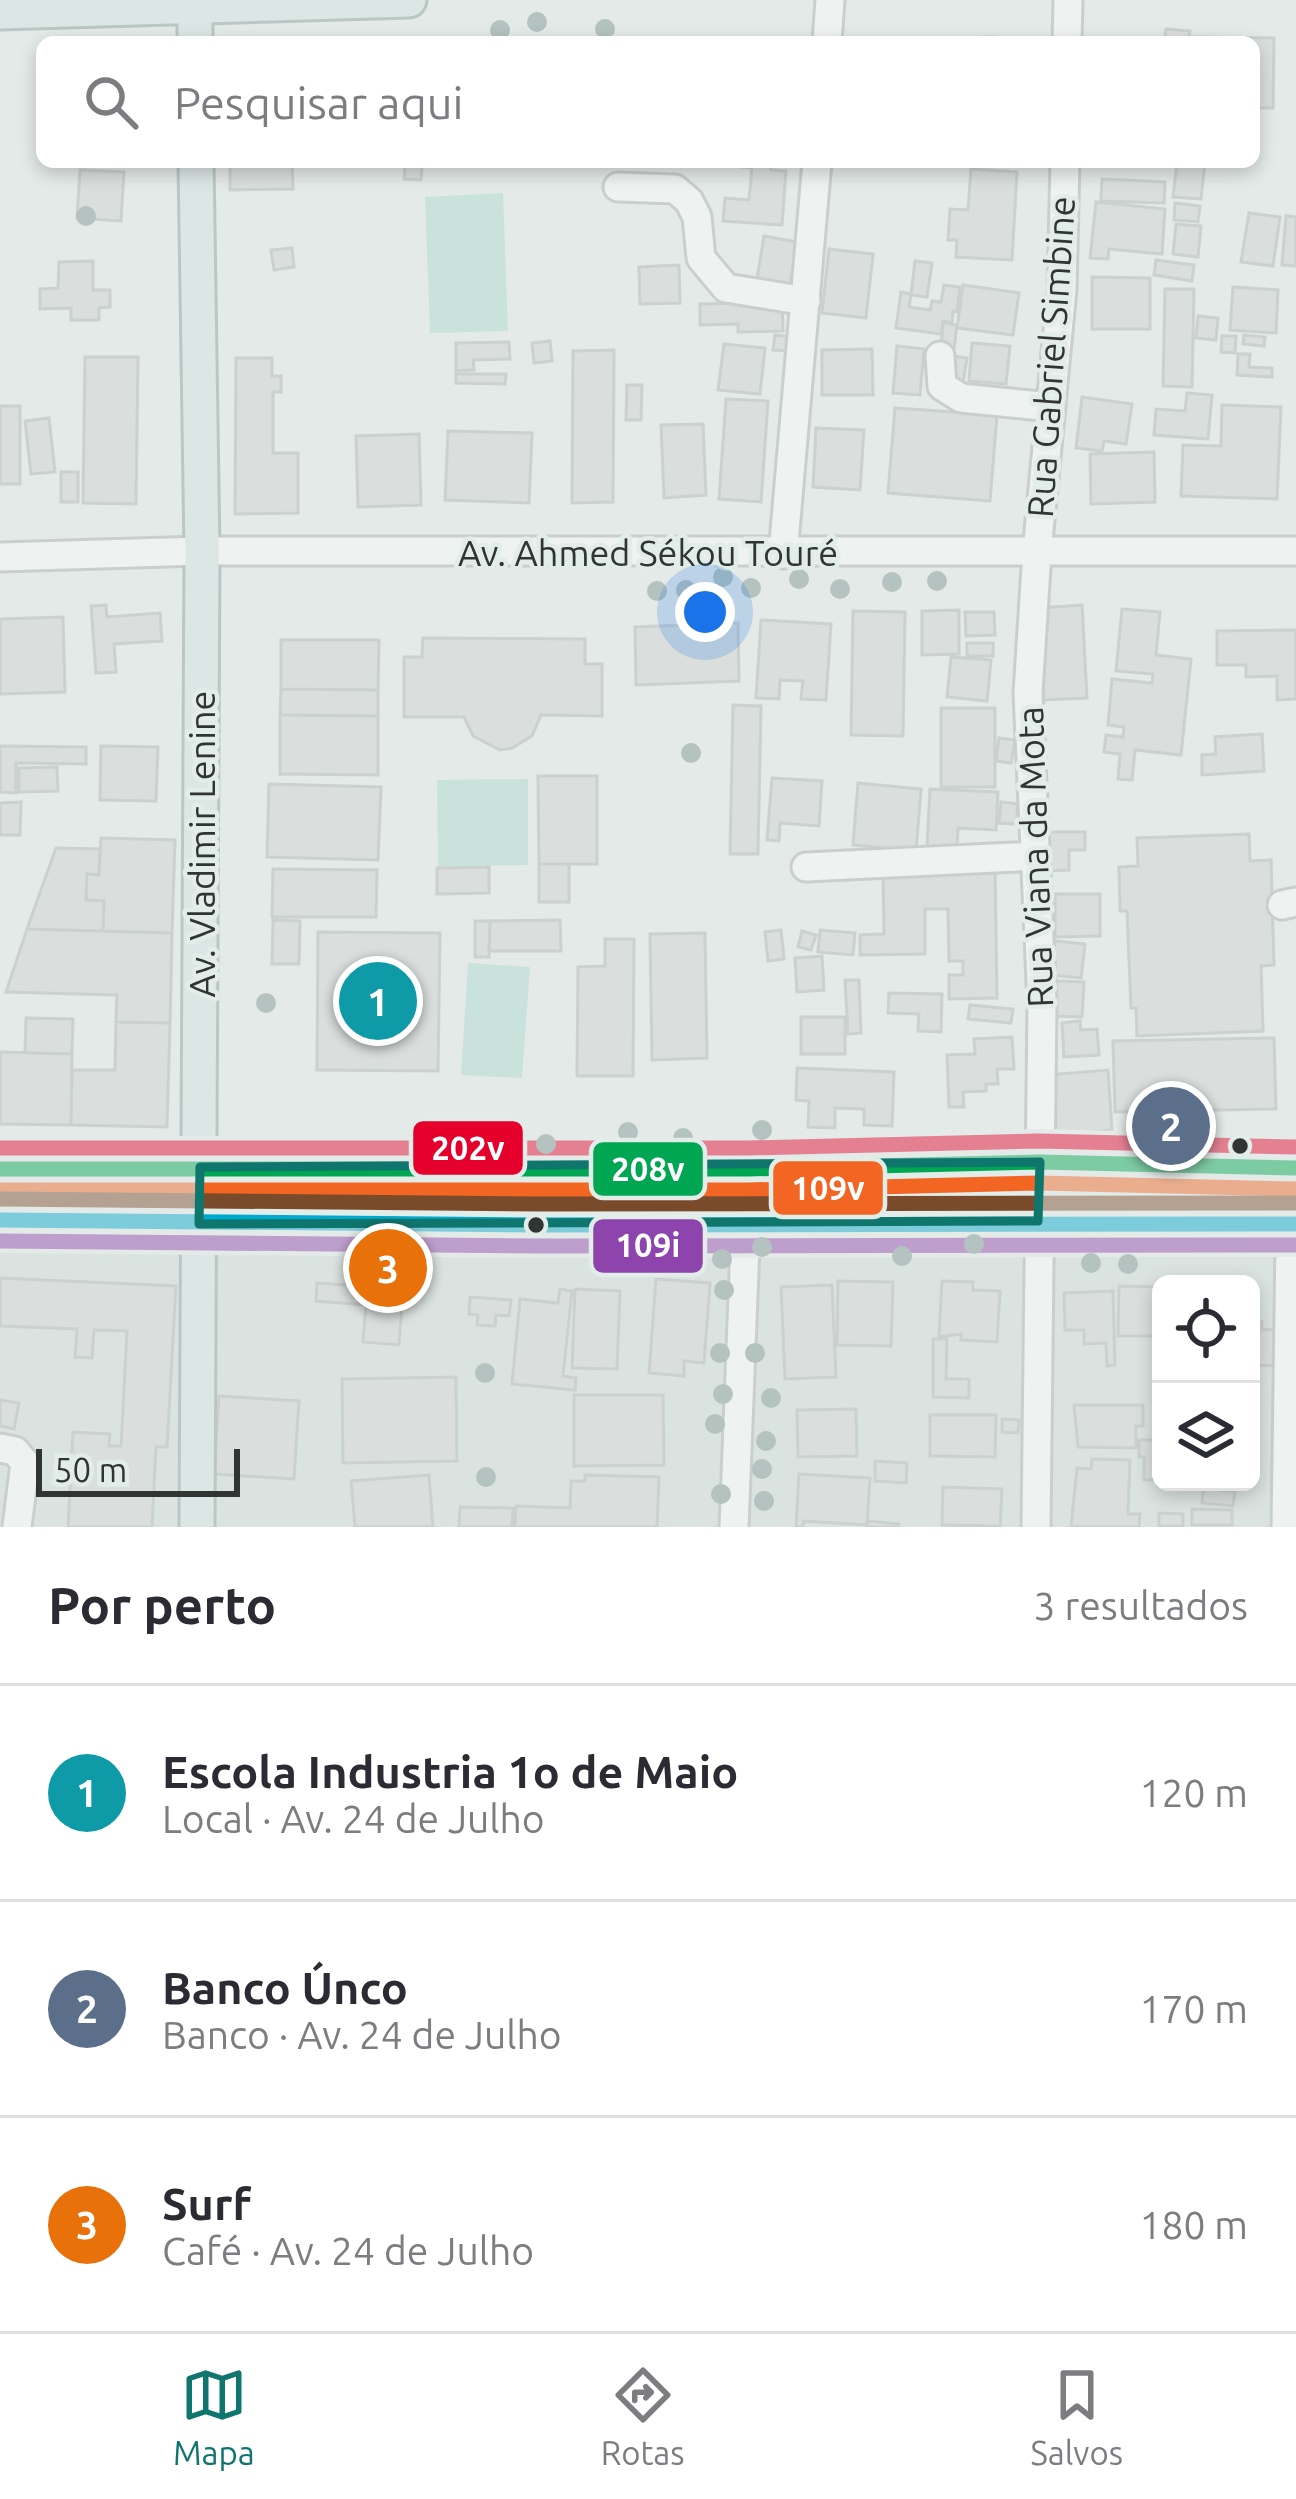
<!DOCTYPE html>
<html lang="pt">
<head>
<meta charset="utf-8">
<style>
  :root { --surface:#fff; --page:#f2f2f3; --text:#2b2b33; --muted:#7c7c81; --line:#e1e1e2; --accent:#0f766e }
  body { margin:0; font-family:Ubuntu,sans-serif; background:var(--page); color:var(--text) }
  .controls { position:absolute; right:36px; bottom:36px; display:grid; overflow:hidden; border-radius:18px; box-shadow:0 6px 18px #0003 }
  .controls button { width:108px; height:108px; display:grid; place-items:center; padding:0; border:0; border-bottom:3px solid var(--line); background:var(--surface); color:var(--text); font:60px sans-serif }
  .scale { position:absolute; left:36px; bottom:30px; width:204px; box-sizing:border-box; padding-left:12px; border:6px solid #303433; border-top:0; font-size:33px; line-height:42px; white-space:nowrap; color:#303433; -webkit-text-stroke:9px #e2ece9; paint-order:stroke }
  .you { position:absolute; left:705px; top:612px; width:42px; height:42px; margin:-30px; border:9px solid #fff; border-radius:50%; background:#1a73e8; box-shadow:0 0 0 18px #1a73e833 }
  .badge { display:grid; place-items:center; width:78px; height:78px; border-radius:50%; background:var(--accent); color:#fff; font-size:39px; font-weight:700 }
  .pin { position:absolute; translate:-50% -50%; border:6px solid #fff; box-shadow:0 3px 12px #0006 }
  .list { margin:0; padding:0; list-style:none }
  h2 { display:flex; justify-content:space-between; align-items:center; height:156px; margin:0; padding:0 48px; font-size:51px }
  h2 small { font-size:39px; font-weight:400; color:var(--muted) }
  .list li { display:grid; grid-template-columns:78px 1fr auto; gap:36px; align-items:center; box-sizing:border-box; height:216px; padding:0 48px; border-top:3px solid var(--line) }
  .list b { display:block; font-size:45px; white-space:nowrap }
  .list p { margin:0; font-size:39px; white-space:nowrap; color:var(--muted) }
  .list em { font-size:39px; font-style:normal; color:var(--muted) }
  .icon { flex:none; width:66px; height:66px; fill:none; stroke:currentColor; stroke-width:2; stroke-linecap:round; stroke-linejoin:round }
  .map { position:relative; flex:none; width:1296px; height:1527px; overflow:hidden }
  .search { position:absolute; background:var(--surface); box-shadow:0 6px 18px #0003; left:36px; right:36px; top:36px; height:132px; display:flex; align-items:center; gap:30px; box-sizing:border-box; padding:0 42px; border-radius:18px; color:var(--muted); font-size:45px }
  .sheet { height:804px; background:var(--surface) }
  nav { display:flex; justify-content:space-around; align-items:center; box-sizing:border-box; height:168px; border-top:3px solid var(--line); background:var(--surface); font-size:33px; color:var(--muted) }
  nav a { display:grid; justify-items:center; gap:6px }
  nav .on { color:var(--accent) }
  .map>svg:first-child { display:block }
  .built { fill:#d0dcd8; fill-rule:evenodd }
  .green { fill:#aadacf }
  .building { fill:#ced3d1; stroke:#aeb3b2; stroke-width:3 }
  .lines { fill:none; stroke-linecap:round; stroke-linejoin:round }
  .minor-casing { stroke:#acb0af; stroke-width:33 }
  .major-casing { stroke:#85a09c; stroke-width:39 }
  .minor { stroke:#fbfcfc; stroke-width:27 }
  .major { stroke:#d3e2e0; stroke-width:33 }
  .bus-1-casing { stroke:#e2ece9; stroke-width:24 }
  .bus-2-casing { stroke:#e2ece9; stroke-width:24 }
  .bus-3-casing { stroke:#e2ece9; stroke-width:24 }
  .bus-4-casing { stroke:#e2ece9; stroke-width:24 }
  .bus-5-casing { stroke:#e2ece9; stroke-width:24 }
  .bus-6-casing { stroke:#e2ece9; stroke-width:24 }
  .bus-1 { stroke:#00a651; stroke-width:15 }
  .bus-2 { stroke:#f26522; stroke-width:15 }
  .bus-3 { stroke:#e4002b; stroke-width:15 }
  .bus-4 { stroke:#00a9ce; stroke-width:15 }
  .bus-5 { stroke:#8e44ad; stroke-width:15 }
  .bus-6 { stroke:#7a4b2a; stroke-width:15 }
  .tree { fill:#7a948e }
  .marked { fill:none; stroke:#0f766e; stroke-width:9; stroke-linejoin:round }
  .bus-dot { fill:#303433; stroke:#e2ece9; stroke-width:4.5 }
  .labels { text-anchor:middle; stroke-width:9; stroke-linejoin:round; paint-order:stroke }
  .street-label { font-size:36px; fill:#303433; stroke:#e2ece9 }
  .line-badge { stroke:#e2ece9; stroke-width:4.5 }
  .badge-label { font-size:33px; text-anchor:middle; font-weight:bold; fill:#fff }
</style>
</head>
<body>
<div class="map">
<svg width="1296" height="1527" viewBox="0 0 1296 1527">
  <rect width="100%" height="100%" fill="#e4eae8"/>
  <path class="built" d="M1296,1215v312h-1296v-304zM1161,1284h90v198h-90z"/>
  <path class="green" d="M503,193l5,138 -78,2 -5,-136z
    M528,779v86l-90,1 -1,-86z
    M468,963l62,4 -8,111 -61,-3z"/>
  <path class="building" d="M1166,29l24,2 -2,11h-24z
    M995,37v5h-93v-3z
    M1192,37l82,1 -1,70h-19v-66h-62z
    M230,162h62l1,27 -63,1z
    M731,162h41l-1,8 15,1 -4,54 -59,-4 2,-23 24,2 3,-32 -21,-2z
    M1177,162h28l-4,37 -28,-2z
    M405,166l17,1 -1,13 -17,-1z
    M971,169l46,3 -5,88 -56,-3 1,-17h-9l2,-31 18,1z
    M80,170l44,2 -3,49 -44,-3z
    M1102,179l63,3 -1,21 -63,-2z
    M1096,202l69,7 -3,45 -53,-5 -1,10 -18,-1z
    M1175,203l25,3 -2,16 -24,-2z
    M1249,213l31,4 -7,49 -32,-4z
    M1286,216l10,1v49l-14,-1z
    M1176,224l25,2 -3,31 -25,-3z
    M764,236l33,6 -7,42 -33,-5z
    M292,248l2,19 -20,3 -3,-20z
    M829,249l44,5 -7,64 -44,-5z
    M1156,260l38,5 -2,16 -38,-6z
    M93,261v29h17v17l-11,1v12h-28v-12l-31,1v-20l18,-1 1,-26z
    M915,261l17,2 -5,34 -16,-2z
    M679,265l1,38 -40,1 -1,-37z
    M1092,277l58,1v51h-58z
    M944,285l16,2 -3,25 -4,-1 -1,12 -9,-2 -2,13 -45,-6 5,-36 10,2 -2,13 21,3 2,-9 9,1z
    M963,285l56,8 -6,42 -56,-7z
    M1233,287l45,3 -2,43 -46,-3z
    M1165,289h29l-2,98 -29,-1z
    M782,302l1,29 -45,1v-8l-38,1v-21z
    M1198,316l20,2 -2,22 -20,-2z
    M943,323l14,2 -3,24 -13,-1z
    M775,335l18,2 -2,14 -18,-1z
    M1244,335l21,2 -1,9 -21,-2z
    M1222,336h14l-1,17 -14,-1z
    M550,341l2,20 -18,2 -2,-20z
    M509,342l1,17 -37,1 1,10 -18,1v-28z
    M972,343l38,3 -4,38 -37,-3z
    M724,344l41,4 -5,46 -42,-4z
    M897,346l27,3 -4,46 -27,-2z
    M872,349l1,46h-51v-45z
    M614,350l-1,152 -41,1 1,-152z
    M1238,354h12l-1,13 23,1v9l-35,-2z
    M948,355l19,3 -4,24 -18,-3z
    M85,357h53l-2,147 -53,-1z
    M236,358h36v18h9v16h-8v61h25v60l-63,1z
    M456,374h50l-1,10 -49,-1z
    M627,385h15l-1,35h-15z
    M1187,393l25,2 -4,44 -54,-4 2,-26 29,2z
    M1082,397l50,7 -6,40 -22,-3 -2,10 -26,-3z
    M726,399l42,2 -7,101 -42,-3z
    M1222,405l59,2 -4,92 -96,-3 2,-51 38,1z
    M0,406h20v78h-20z
    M895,408l102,7 -7,86 -102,-8z
    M49,418l6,54 -24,2 -6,-53z
    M703,424l3,71 -42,3 -3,-73z
    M816,428l48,2 -4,60 -47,-3z
    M448,431l84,2 -3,70 -84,-3z
    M419,434l2,71 -63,2 -2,-71z
    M1154,452l1,50 -64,2 -1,-50z
    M61,472h17v30h-17z
    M106,605l1,12 53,-4 2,28 -48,3 2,28 -20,1 -5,-67z
    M1082,605l5,93 -43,2 -4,-92z
    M1122,609l38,3 -4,43 35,4 -10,96 -46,-5 -3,30 -14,-1 2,-25 -16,-2 2,-17 17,2 1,-10 -16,-2 4,-46 40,4 1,-9 -37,-3z
    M959,610v44l-37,1v-44z
    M853,611l52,1 -2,124 -52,-1z
    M965,612h29l1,23 -29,1z
    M63,617l2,75 -65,2v-75z
    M761,620l70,4 -5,76 -25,-1 2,-18 -23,-1 -1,19 -23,-1z
    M738,623l1,58 -103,4 -1,-58z
    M1296,630v69l-19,1v-24l-31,1v-12h-29v-34z
    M423,638l162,1v25h17v52l-61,-1 -9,21 -20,12 -12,2 -27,-14 -9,-19h-60v-60h18z
    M281,640h98l-1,50 -97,-1z
    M967,643h26v13h-26z
    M951,657l40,3 -4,41 -40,-4z
    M281,689l97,1v26l-98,-1z
    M733,705l28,1 -3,148h-28z
    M941,708h54v79h-54z
    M280,715l98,1v59l-98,-1z
    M1262,734l2,37 -62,4v-20l14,-1 -1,-17z
    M999,738l16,2 -4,23 -15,-2z
    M0,746l86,1v17l-70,-1v30l-16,-1z
    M101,746l57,1 -2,54 -56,-1z
    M57,767l1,24 -39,1v-24z
    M538,776h59v88h-58z
    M772,778l50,3 -3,45 -39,-3 -1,18 -12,-1z
    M858,783l63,6 -5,62 -63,-6z
    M269,784l112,3 -3,73 -111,-3z
    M930,789l68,3 -2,38 -38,-2 -1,20 -30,-1z
    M21,802l-1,33h-20v-32z
    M1001,802l17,2 -2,20 -17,-1z
    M1048,832h37v18h-16v20l-21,1z
    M1249,834l1,27 21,-1 3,105 -13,1 2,65 -126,5 -1,-28h-5l-4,-97h-7l-1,-44 19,-1 -1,-28z
    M101,838l74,2 -3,93 -69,-2 1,-30 -18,-1 1,-26 12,1z
    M56,848l44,1 -1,26 -12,-1 -1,26 18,1 -1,30 -76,-2z
    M539,864h30v38h-30z
    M489,867v26l-52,1v-26z
    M995,867l2,131 -48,1v-24h14v-14h-14l-1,-52h-23v45l-65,1v-20l24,-1 -1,-64z
    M273,869l104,1 -1,47h-104z
    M1055,894h45v42l-45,1z
    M273,920l27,1 -1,43h-27z
    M560,920l1,31h-72l1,-30z
    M475,921h15l-1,36h-14z
    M27,929l145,4 -2,90 -54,-1 1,-27 -111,-3z
    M781,930l3,29 -16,2 -3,-29z
    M820,930l35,3 -2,22 -35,-3z
    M802,931l14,4 -5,15 -13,-3z
    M318,932l122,1 -2,138 -121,-1z
    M705,933l2,125 -55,2 -2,-126z
    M605,939h29l-1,137h-56l1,-109 27,-1z
    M1055,941l30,3 -4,34 -30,-3z
    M822,956l2,34 -27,2 -2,-34z
    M845,980h14l2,53 -13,1z
    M1056,981l28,1 -2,35 -28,-1z
    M889,993l53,1 -1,38 -23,-1 1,-17 -31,-1z
    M970,1005l43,4 -2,14 -43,-4z
    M801,1017h44v37h-44z
    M26,1018l47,1 -1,35 -47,-1z
    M1080,1021l1,9 16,-1 2,26 -35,2 -2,-34z
    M116,1022l54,1 -3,104 -96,-2 1,-55h43z
    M1012,1037l2,32h-17l1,15h-12v7l-23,1 1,15h-15l-2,-52 28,-1 -1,-15z
    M1274,1038l2,71 -161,3 -2,-71z
    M0,1052l72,2 -1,71 -71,-1z
    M797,1068l97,4 -2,54 -28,-1v-16l-29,-1v20l-27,-1 1,-26 -13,-1z
    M1108,1070l4,60 -61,5 -5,-60z
    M0,1278l176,8 -9,161h-11l-4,80h-84l5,-95 37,2 -1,12h12l6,-115 -33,-1 -2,28 -17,-1 2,-28 -77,-3z
    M656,1279l54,4 -6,80 -20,-2v15l-35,-3z
    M838,1281l55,1 -2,64 -54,-1z
    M942,1281l31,1v8l27,1 -3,51 -36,-2v-6l-22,3z
    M317,1283l86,6 -4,56 -36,-3 3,-37 -50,-4z
    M832,1285l4,92 -51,2 -4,-92z
    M1119,1286l42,1v49h-43z
    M560,1289l12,2 -9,85 13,2 -1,12 -63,-6 8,-85 38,4z
    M575,1289l45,2 -3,78 -45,-1z
    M1113,1291l2,74 -8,1 -1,-23 -22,1v-14h-19l-1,-37z
    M470,1297l41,3 -2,16 -13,-1 -1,11 -18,-1 1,-10 -9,-1z
    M1262,1322v8l24,-1v21l-11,1v14l-24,1v-43z
    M933,1339h14l-1,40h23v19l-36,-1z
    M456,1377l1,84 -114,2 -1,-84z
    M574,1395h89l1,70 -90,1z
    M219,1396l80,5 -5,78 -80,-5z
    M0,1400l19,3 -5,26 -14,-3z
    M1074,1405h69v21h-7v22l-58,-1z
    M856,1409l1,47 -59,1 -1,-47z
    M930,1415h66l-1,42 -65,-1z
    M1002,1419l17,1 -1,13 -16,-1z
    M1139,1440h21l-5,40h-11v-23h-5z
    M1092,1459l38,1 -2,54h12l-1,13h-68l6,-59 14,1z
    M875,1461l32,2 -1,20 -31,-2z
    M799,1474l71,4 -3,47 -63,-4 -1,6h-7z
    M429,1475l4,52h-78l-4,-46z
    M585,1475l74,2 -2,50h-142l1,-21 54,2 1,-27h14z
    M1204,1482h17l-1,8 15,1 -2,15 -31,-3z
    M943,1487l59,2 -2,37 -58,-1z
    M460,1507l53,1 -1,19h-53z
    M1192,1509l40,1v15h-40z
    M1159,1513l24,1v12h-24z
    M868,1521l31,3 -1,3h-31z"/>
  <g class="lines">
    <defs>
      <path id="minor" d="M827,42l3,-42
        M1067,42l1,-42
        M618,187l57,2 14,12 8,16 4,41 25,30 80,13
        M940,356l2,30 19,12 90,9
        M783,554l34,-392
        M0,557l202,-6h1094
        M806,867l230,-11
        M1282,905l14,-3
        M0,1448l15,3 10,12 -8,64
        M734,1527l14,-358
        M1036,1527l6,-523 -14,-311 9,-141 25,-263 3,-127
        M1286,1527l5,-359"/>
      <path id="major" d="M195,0v42
        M0,12l409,-12
        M196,162l6,389 -5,976
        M0,1169h748l292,-7 256,6
        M0,1220l539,5 757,-1"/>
    </defs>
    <use href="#minor" class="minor-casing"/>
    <use href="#major" class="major-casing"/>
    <use href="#minor" class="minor"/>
    <use href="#major" class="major"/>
    <defs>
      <path id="bus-1" d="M0,1169h748l292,-7 256,6"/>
      <path id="bus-2" d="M0,1190h748l292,-7 256,6"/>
      <path id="bus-3" d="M0,1148h748l291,-7 257,6"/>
      <path id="bus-4" d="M0,1220l539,5 757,-1"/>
      <path id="bus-5" d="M0,1241l539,5 757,-1"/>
      <path id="bus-6" d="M0,1199l539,5 757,-1"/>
    </defs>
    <use href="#bus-1" class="bus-1-casing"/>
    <use href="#bus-2" class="bus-2-casing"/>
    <use href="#bus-3" class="bus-3-casing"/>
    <use href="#bus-4" class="bus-4-casing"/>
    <use href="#bus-5" class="bus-5-casing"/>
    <use href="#bus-6" class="bus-6-casing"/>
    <use href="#bus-1" class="bus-1"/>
    <use href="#bus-2" class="bus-2"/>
    <use href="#bus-3" class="bus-3"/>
    <use href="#bus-4" class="bus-4"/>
    <use href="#bus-5" class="bus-5"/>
    <use href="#bus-6" class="bus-6"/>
  </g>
  <g class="tree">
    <circle cx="537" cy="22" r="10"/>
    <circle cx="605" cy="29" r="10"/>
    <circle cx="500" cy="30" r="10"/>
    <circle cx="86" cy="216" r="10"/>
    <circle cx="723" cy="577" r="10"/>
    <circle cx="799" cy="579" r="10"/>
    <circle cx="937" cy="581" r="10"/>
    <circle cx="892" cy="582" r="10"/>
    <circle cx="751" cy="588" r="10"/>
    <circle cx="840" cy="589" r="10"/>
    <circle cx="686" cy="590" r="10"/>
    <circle cx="657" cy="591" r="10"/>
    <circle cx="691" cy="753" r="10"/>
    <circle cx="266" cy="1003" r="10"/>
    <circle cx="762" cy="1130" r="10"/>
    <circle cx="628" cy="1132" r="10"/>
    <circle cx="683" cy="1138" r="10"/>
    <circle cx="459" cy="1144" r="10"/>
    <circle cx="546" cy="1144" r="10"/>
    <circle cx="974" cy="1244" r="10"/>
    <circle cx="762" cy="1247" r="10"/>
    <circle cx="902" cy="1256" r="10"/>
    <circle cx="722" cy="1259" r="10"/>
    <circle cx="1091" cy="1263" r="10"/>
    <circle cx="1128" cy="1264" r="10"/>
    <circle cx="724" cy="1290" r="10"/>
    <circle cx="720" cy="1353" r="10"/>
    <circle cx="755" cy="1353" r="10"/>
    <circle cx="485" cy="1373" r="10"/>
    <circle cx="723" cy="1394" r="10"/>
    <circle cx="771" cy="1398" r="10"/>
    <circle cx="715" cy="1424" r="10"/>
    <circle cx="766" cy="1441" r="10"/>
    <circle cx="762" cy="1469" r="10"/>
    <circle cx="486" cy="1477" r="10"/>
    <circle cx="721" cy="1494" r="10"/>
    <circle cx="764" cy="1501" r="10"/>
  </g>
  <path d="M0 0H1296V1527H0ZM1040,1162l-2,59 -839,3 1,-57z" fill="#e4eae8" fill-opacity=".55" fill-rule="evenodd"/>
  <path class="marked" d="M1040,1162l-2,59 -839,3 1,-57z"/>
  <g class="bus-dot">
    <circle cx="1240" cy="1146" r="10"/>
    <circle cx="536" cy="1225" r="10"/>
  </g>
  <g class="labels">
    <g class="street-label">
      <text transform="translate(1051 357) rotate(-86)" y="13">Rua Gabriel Simbine</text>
      <text x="648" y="566">Av. Ahmed Sékou Touré</text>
      <text transform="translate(202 844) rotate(-90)" y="13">Av. Vladimir Lenine</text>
      <text transform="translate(1035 857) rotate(-92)" y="13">Rua Viana da Mota</text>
    </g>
  </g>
  <g class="line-badge">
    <rect x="411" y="1119" width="114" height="58" rx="12" fill="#e4002b"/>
    <rect x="591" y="1140" width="114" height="58" rx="12" fill="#00a651"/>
    <rect x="771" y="1159" width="114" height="58" rx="12" fill="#f26522"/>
    <rect x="591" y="1217" width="114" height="58" rx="12" fill="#8e44ad"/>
  </g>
  <g class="badge-label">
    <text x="468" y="1160">202v</text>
    <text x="648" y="1181">208v</text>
    <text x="828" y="1200">109v</text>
    <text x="648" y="1257">109i</text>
  </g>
</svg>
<div class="controls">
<button><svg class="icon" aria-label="locate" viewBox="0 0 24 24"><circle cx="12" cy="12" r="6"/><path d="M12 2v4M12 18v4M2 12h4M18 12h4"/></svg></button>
<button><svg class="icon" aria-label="layers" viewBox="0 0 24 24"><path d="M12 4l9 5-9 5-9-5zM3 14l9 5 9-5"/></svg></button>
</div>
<div class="scale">50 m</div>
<div class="you"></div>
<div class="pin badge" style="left:378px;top:1001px;background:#0f9aa8">1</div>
<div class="pin badge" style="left:1171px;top:1126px;background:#5c6f8a">2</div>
<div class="pin badge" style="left:388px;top:1268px;background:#e8710a">3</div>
<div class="search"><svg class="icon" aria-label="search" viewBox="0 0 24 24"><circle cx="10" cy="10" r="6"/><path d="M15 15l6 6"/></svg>Pesquisar aqui</div>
</div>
<section class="sheet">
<h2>Por perto<small>3 resultados</small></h2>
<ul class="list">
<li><span class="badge" style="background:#0f9aa8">1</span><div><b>Escola Industria 1o de Maio</b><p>Local · Av. 24 de Julho</p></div><em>120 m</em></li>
<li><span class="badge" style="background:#5c6f8a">2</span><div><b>Banco Únco</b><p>Banco · Av. 24 de Julho</p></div><em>170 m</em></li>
<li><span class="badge" style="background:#e8710a">3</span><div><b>Surf</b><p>Café · Av. 24 de Julho</p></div><em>180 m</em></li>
</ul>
</section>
<nav>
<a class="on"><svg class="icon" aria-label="map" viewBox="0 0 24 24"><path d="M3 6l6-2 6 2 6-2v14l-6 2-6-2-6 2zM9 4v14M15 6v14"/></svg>Mapa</a>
<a><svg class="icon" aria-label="directions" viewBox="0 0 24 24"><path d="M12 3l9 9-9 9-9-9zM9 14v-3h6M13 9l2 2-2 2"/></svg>Rotas</a>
<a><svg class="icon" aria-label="saved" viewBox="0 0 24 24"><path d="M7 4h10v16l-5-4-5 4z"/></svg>Salvos</a>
</nav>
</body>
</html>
